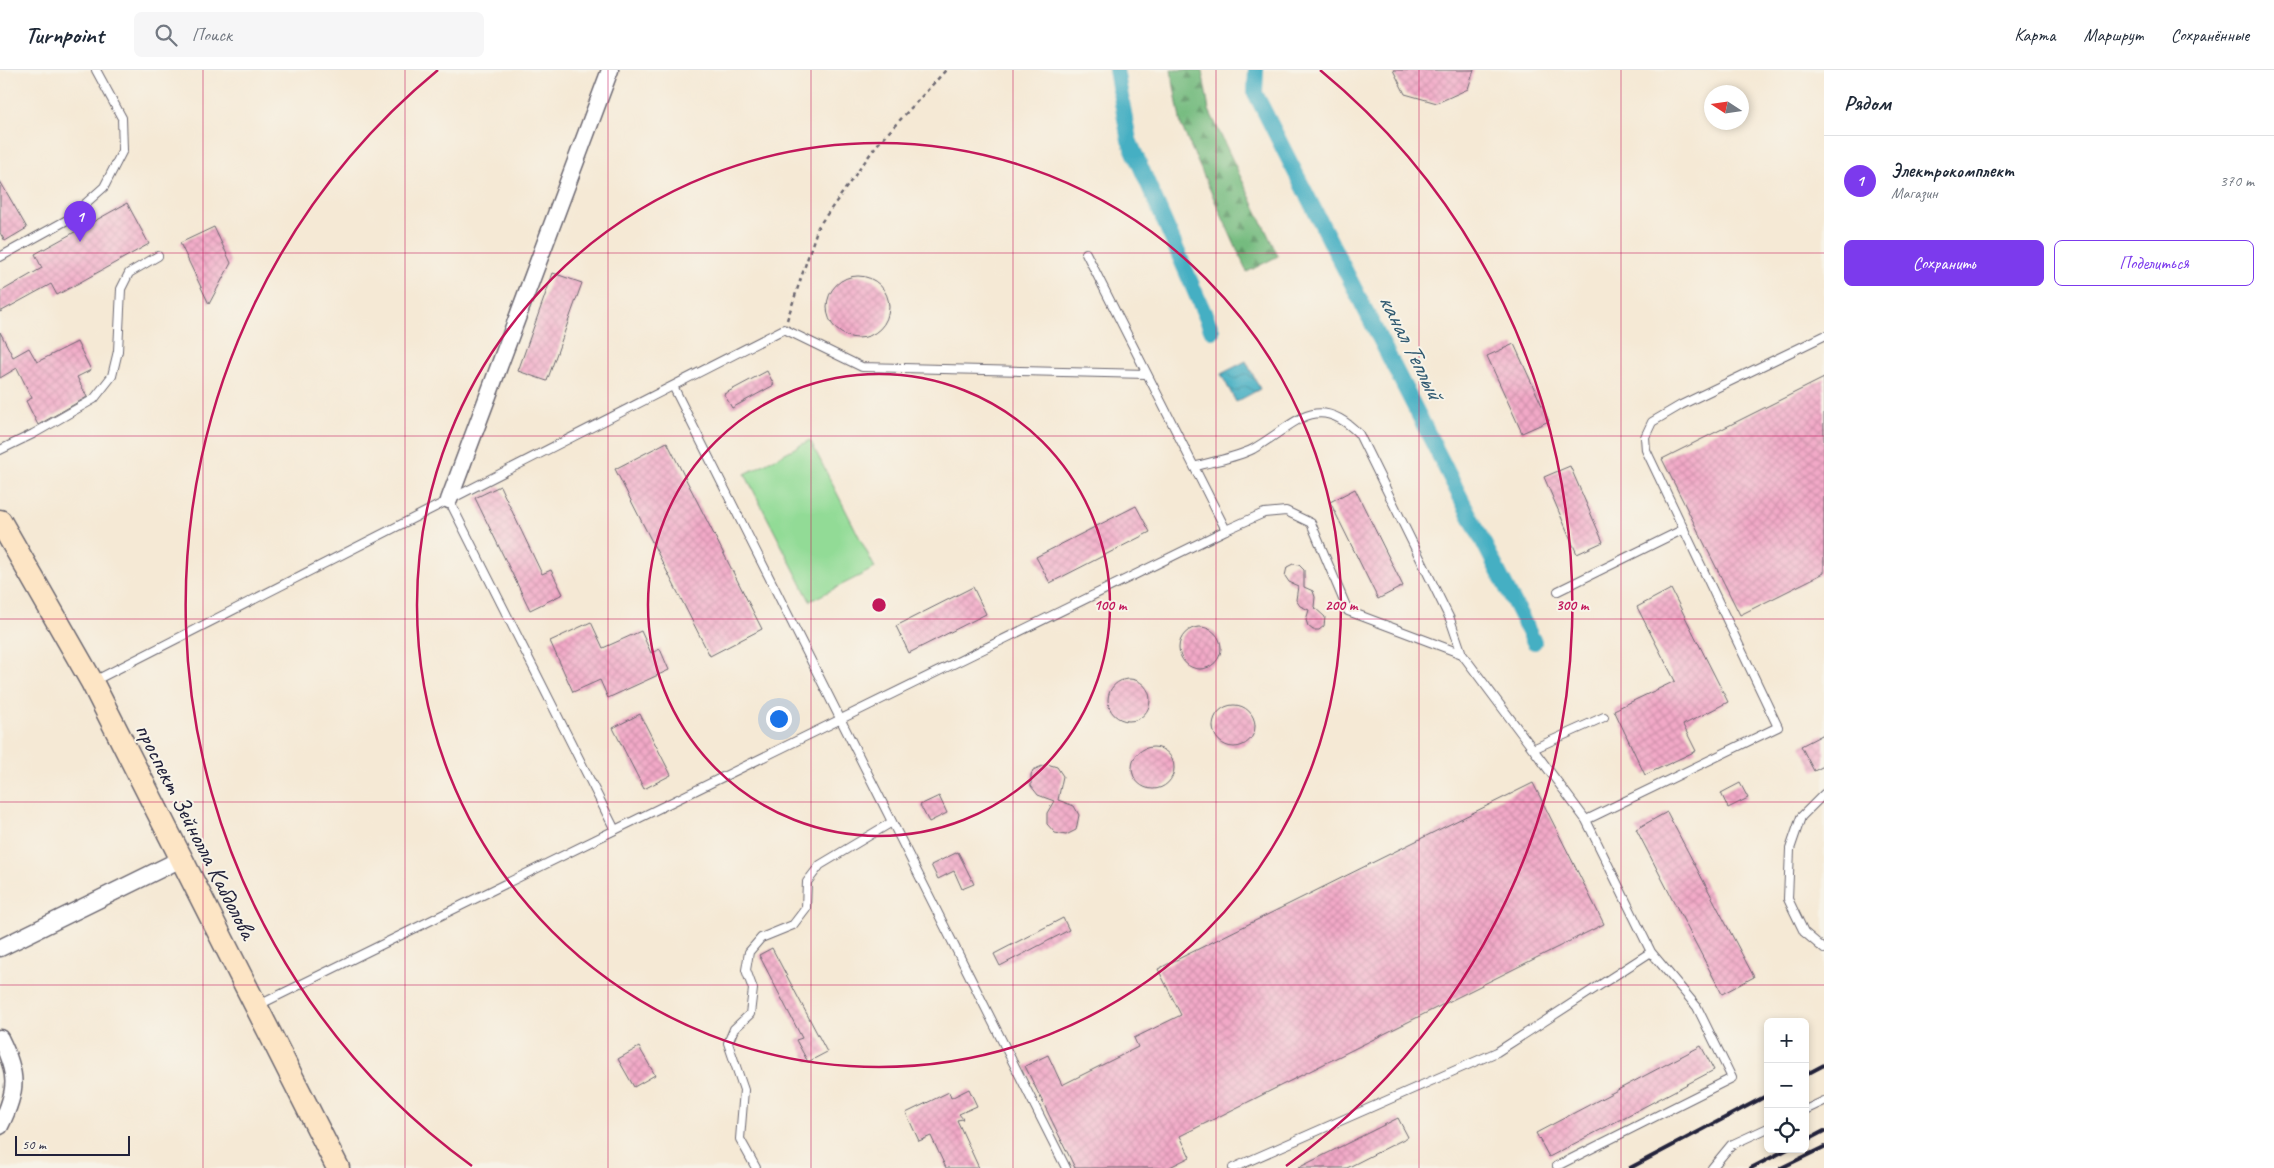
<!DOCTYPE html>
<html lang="ru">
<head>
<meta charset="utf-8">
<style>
  :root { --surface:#fff; --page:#f6f6f7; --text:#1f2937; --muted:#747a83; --line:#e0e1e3; --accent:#7c3aed }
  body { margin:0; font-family:Caveat,sans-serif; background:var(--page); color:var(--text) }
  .controls { position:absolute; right:15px; bottom:15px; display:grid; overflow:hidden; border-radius:8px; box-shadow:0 2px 8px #0003 }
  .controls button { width:45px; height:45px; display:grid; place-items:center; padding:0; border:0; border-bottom:1px solid var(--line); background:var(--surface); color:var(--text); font:25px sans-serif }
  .compass { position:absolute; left:1704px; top:15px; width:45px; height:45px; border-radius:50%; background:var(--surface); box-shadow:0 2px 8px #0003; rotate:282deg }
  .scale { position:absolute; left:15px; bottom:12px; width:115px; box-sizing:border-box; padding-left:5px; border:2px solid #22223b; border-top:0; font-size:14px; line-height:18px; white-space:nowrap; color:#22223b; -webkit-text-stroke:4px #f7f3e8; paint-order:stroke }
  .you { position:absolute; left:778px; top:648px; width:18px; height:18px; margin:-12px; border:4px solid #fff; border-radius:50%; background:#1a73e8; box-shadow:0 0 0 8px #1a73e833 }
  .badge { display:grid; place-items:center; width:32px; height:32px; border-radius:50%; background:var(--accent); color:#fff; font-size:16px; font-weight:700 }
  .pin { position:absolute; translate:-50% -41px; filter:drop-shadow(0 1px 2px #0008) }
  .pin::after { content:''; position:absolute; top:26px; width:18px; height:15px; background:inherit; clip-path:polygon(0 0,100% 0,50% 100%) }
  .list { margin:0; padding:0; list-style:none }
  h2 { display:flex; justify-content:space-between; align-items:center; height:65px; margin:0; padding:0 20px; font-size:21px }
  h2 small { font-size:16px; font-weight:400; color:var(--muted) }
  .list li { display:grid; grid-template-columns:32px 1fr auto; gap:15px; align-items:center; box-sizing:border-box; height:90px; padding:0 20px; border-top:1px solid var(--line) }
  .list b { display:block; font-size:19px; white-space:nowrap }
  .list p { margin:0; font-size:16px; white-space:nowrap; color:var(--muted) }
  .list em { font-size:16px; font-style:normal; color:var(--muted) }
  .actions { display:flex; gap:10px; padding:15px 20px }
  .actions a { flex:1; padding:11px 0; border:1px solid var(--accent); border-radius:8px; text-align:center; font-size:18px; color:var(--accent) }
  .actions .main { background:var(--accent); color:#fff }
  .icon { flex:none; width:28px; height:28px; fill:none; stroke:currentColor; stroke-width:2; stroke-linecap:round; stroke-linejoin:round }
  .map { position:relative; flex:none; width:1824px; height:1098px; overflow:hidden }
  header { display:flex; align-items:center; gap:30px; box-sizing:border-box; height:70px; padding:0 25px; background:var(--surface); border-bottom:1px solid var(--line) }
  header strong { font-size:24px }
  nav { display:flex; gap:28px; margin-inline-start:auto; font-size:18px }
  .search { width:350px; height:45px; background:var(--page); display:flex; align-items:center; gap:12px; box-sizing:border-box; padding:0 18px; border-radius:8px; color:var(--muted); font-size:19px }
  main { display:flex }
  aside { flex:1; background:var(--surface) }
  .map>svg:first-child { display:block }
  .forest { fill:url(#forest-firs); stroke:#4c6e5d }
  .pitch { fill:#92db96; stroke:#5a7e68 }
  .water { fill:url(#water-waves); stroke:#33687f }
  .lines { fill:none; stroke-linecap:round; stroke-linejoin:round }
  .canal { stroke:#44afc3; stroke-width:16 }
  .building { fill:url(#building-cross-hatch) }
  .lane-casing { stroke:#6c6871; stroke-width:10 }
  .street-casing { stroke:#6c6871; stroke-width:19 }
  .secondary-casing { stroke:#6c6871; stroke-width:25 }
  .path { stroke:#6c6871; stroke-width:2.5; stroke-dasharray:4 4; stroke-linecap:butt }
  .lane { stroke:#fff; stroke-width:8 }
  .street { stroke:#fff; stroke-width:16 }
  .secondary { stroke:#fde5c5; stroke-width:22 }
  .rail { stroke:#22223b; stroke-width:4 }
  .grid { fill:none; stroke:#c2185b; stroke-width:1; stroke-opacity:0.55 }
  .ring { fill:none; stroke:#c2185b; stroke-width:2.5 }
  .labels { text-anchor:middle; stroke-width:4; stroke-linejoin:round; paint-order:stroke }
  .street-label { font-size:24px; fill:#22223b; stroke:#f7f3e8 }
  .water-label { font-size:25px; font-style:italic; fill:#305a71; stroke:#f7f3e8 }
  .centre { fill:#c2185b; stroke:#f7f3e8; stroke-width:2.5 }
  .ring-label { font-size:15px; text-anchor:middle; font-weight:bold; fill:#c2185b; stroke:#f7f3e8; stroke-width:4; stroke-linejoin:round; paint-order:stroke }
</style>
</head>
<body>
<header>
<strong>Turnpoint</strong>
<div class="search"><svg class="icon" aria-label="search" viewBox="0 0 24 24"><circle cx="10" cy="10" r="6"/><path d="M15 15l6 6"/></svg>Поиск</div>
<nav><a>Карта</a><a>Маршрут</a><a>Сохранённые</a></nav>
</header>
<main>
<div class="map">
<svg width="1824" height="1098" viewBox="0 0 1824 1098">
  <defs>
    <pattern id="forest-firs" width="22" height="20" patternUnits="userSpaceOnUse" patternTransform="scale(1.25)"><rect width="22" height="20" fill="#75bb7f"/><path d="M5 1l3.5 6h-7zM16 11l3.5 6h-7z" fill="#609869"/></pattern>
    <pattern id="water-waves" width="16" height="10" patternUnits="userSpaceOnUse" patternTransform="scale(1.25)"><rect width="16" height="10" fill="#44afc3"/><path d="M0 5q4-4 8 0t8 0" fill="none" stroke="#388ea0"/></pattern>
    <pattern id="building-cross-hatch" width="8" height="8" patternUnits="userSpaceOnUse" patternTransform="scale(1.25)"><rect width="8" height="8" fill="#f2a9c7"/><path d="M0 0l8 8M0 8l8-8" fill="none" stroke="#cf91ac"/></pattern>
  </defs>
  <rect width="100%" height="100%" fill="#f7f3e8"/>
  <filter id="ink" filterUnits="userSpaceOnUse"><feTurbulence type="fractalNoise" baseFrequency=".02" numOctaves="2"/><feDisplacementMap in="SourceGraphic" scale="10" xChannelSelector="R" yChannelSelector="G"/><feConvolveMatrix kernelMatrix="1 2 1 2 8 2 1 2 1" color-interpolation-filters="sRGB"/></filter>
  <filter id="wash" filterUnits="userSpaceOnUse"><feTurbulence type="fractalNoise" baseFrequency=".0096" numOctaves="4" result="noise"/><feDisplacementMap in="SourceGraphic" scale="20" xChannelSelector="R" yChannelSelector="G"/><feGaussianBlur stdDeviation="1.12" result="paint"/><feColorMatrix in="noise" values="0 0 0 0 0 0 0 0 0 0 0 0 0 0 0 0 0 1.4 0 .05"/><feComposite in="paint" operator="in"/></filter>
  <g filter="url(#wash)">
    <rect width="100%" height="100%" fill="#f5e9d5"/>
    <path class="forest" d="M1171,0h31l7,40 69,146 -31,16 -66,-147z"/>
    <path class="pitch" d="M810,370l65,128 -65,33 -65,-127z"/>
    <path class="water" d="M1246,291l14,28 -24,13 -15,-28z"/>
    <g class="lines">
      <path class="canal" d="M1116,0l13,70 83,191
        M1256,0l-1,23 279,549"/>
    </g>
    <g id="blocks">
      <path class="building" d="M1393,0h81l-6,19 -31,14 -32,-9z
        M0,111l27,47 -22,13 -5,-8z
        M127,133l22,41 -92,51 -6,-11 -51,28v-20l42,-24 -7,-14z
        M214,157l17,36 -22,41 -29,-61z
        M553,203l29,10 -35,98 -29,-10z
        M827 237a31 31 0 1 1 62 0a31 31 0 1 1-62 0Z
        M0,262l13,25 16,-9 8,14 40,-20 14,28 -14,7 10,20 -49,28 -12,-24 6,-3 -15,-30 -17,10z
        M1514,274l35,77 -27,12 -35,-77z
        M767,301l7,14 -42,23 -8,-14z
        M1824,308v195l-84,42 -78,-156z
        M667,372l95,187 -52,27 -95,-187z
        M1570,396l33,76 -26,12 -33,-77z
        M500,416l42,88 9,-4 12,24 -33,16 -55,-112z
        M1355,419l48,97 -25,13 -48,-97z
        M1136,436l14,26 -100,51 -14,-26z
        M1293,494l6,1 5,5v17l9,4 2,6 -1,10 11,10 -1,9 -5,4h-6l-5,-4 -2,-6 3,-10 -9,-4 -4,-6 2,-14 -9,-4 -4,-6 2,-9z
        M973,517l13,27 -77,39 -13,-27z
        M1671,519l57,113 -45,23 13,26 -51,24 -31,-65 61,-29 -38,-74z
        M591,552l12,26 38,-17 10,22 9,-4 9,21 -61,28 -8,-18 -27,12 -23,-51z
        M1179 578a21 21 0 1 1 42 0a21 21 0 1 1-42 0Z
        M1108 630a21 21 0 1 1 42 0a21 21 0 1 1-42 0Z
        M1213 656a21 21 0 1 1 42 0a21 21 0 1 1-42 0Z
        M640,644l31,61 -27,14 -31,-61z
        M1824,664v32l-10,5 -13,-25z
        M1132 698a21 21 0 1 1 42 0a21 21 0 1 1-42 0Z
        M1047,694l10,3 6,9 -5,24 16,6 5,9 -3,15 -10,5 -11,-2 -8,-9v-11l7,-12 -16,-6 -7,-9v-11l2,-5z
        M1533,713l71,141 -424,212 10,21 -22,11h-93l-50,-102 23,-11 14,30 76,-38 -4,-9 47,-23 -23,-46z
        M1740,713l8,15 -20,10 -7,-15z
        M939,726l8,17 -18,9 -9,-17z
        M1667,742l87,165 -32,17 -86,-165z
        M958,782l16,32 -12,5 -8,-18 -16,8 -7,-14z
        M1063,848l6,12 -69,36 -6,-12z
        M772,878l55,104 -19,10 -12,-22 6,-2 -43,-83z
        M1701,976l13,24 -165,87 -13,-24z
        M639,977l16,28 -21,12 -16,-28z
        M969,1019l8,17 -18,8 4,5 -6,1 22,48h-33l-15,-32 -12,5 -13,-28 43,-21 2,6z
        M1398,1048l10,19 -61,31h-49z"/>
    </g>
  </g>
  <g filter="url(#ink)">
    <use href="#blocks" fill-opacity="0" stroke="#6c6871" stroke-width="1"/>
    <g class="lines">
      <defs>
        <path id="lane" d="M0,187l67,-37 37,-33 19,-37 -1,-32 -26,-48
          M673,316l393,782
          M0,380l33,-16 61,-35 18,-23 6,-25 3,-62 8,-16 29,-17
          M1194,397c19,-6 42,-9 59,-18 41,-23 63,-59 106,-15l91,185 12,35
          M451,429l333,-170 78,38 285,7
          M1226,460l38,-17 22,-2 25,12 37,88 114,43 124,166 65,132
          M1558,521l126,-62
          M94,611l355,-181 166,330 -356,175
          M1533,679l71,-32
          M1824,724l-23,23 -11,32 -2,50 16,33 20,17
          M1586,750l192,-93 -132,-277 -1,-13 7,-15 29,-17 143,-69
          M615,760l611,-300 -140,-277
          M1805,1040l19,-9
          M756,1098l-16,-29 4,-49 -16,-47 6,-14 16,-15 3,-25 -7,-19 3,-18 12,-14 32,-13 13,-17 1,-26 13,-17 72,-43
          M1233,1098l264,-116 154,-100 46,55 35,71 -175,88
          M1712,1098l19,-23 37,-17"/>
        <path id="street" d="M449,430l161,-430
          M0,878l181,-89
          M0,968c18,36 18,52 0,88"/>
        <path id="secondary" d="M0,451l92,161 246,486"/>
      </defs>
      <use href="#lane" class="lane-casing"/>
      <use href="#street" class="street-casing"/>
      <use href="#secondary" class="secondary-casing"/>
      <path class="path" d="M787,250l31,-93 58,-81 70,-76"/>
      <use href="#lane" class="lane"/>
      <use href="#street" class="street"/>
      <use href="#secondary" class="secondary"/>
      <path class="rail" d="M1805,1005l19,-10
        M1805,1071l19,-10
        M1630,1098l138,-73
        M1751,1098l37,-19
        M1781,1098l43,-21"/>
    </g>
  </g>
  <path class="grid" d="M203,0v1098M405,0v1098M608,0v1098M811,0v1098M1013,0v1098M1216,0v1098M1419,0v1098M1621,0v1098M0,183h1824M0,366h1824M0,549h1824M0,732h1824M0,915h1824"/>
  <g class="ring">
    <circle cx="879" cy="535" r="231"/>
    <circle cx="879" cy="535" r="462"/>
    <path d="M472 1096A693 693 0 0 1 438 0M1320 0A693 693 0 0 1 1286 1096"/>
  </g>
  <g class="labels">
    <g class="street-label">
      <text transform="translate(196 761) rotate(63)" y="8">проспект Зейнолла Кабдолова</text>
    </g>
    <g class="water-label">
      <text transform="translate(1412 276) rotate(63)" y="9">канал Теплый</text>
    </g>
  </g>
  <circle cx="879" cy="535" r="8" class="centre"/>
  <g class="ring-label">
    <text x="1110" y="540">100 m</text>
    <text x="1341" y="540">200 m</text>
    <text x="1572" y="540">300 m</text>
  </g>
</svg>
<div class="controls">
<button>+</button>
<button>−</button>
<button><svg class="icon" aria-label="locate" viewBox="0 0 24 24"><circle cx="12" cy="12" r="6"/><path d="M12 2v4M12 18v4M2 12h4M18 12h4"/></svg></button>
</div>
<svg class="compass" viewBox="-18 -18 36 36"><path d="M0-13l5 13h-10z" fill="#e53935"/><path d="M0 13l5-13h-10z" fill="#747a83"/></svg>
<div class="scale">50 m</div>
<div class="you"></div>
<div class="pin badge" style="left:80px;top:172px">1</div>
</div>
<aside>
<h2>Рядом<small></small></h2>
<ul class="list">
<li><span class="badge">1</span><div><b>Электрокомплект</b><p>Магазин</p></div><em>370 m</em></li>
</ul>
<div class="actions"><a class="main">Сохранить</a><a>Поделиться</a></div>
</aside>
</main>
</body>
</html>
